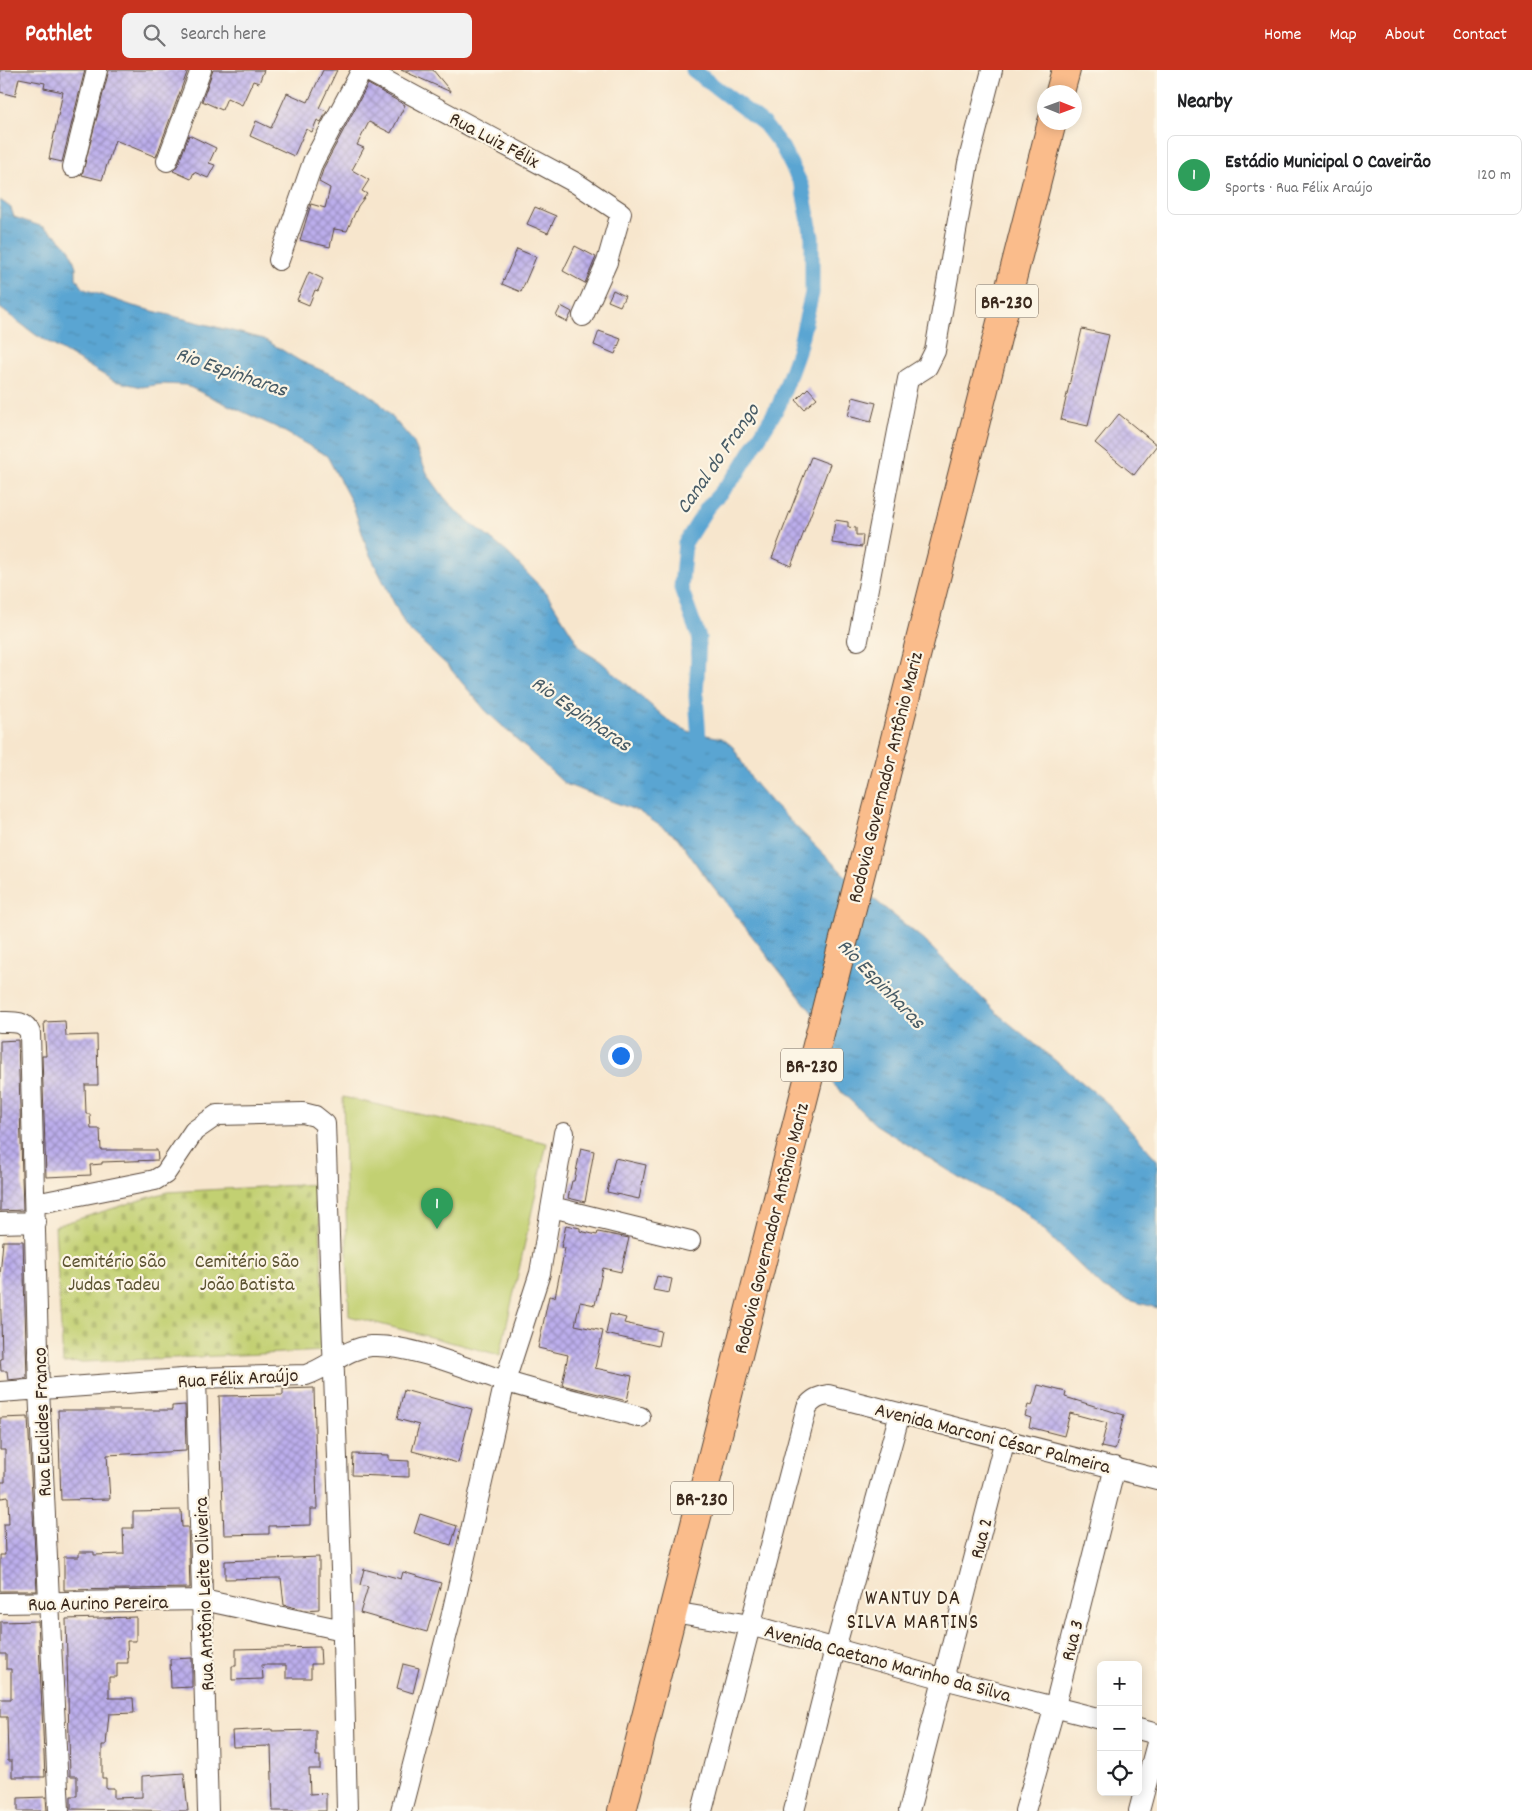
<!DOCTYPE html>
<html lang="en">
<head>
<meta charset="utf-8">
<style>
  :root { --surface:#fff; --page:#f2f2f2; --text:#202124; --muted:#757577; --line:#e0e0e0; --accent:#c8321e }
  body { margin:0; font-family:Dekko,sans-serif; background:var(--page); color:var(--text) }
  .controls { position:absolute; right:15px; bottom:15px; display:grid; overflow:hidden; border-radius:8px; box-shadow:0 2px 12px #0003 }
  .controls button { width:45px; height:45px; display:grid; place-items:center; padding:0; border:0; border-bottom:1px solid var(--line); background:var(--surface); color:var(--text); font:25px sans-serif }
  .compass { position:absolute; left:1037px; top:15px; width:45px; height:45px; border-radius:50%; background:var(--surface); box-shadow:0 2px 12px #0003; rotate:91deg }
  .you { position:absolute; left:620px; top:985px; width:18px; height:18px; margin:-12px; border:4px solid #fff; border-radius:50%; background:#1a73e8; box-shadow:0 0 0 8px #1a73e833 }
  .badge { display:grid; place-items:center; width:32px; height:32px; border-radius:50%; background:var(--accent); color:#fff; font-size:16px; font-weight:700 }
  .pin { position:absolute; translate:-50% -41px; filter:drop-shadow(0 1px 2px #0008) }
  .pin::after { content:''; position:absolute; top:26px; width:18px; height:15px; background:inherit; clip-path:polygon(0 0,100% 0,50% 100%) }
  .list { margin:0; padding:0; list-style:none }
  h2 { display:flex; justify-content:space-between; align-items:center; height:65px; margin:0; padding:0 20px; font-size:21px }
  h2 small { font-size:16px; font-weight:400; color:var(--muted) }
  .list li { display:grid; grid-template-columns:32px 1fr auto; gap:15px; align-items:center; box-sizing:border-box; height:80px; margin:0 10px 10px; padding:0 10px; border:1px solid var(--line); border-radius:8px }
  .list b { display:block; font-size:19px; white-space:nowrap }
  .list p { margin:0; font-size:16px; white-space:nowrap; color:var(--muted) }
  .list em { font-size:16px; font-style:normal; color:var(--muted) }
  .icon { flex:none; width:28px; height:28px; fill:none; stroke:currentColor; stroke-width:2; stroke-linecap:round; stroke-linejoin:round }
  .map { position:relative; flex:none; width:1157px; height:1741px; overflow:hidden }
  header { display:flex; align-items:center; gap:30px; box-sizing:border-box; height:70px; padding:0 25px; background:var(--accent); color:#fff }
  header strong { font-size:24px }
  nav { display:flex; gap:28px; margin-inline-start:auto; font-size:18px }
  .search { width:350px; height:45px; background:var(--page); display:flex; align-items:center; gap:12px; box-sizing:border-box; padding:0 18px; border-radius:8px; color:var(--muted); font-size:19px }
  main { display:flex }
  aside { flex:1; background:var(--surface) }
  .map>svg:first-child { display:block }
  .grass { fill:#c2d072; stroke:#7e7d48 }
  .cemetery { fill:url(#cemetery-stones); stroke:#7e7d48 }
  .water { fill:url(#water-ripples); stroke:#4a6878 }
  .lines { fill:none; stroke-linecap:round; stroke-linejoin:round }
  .canal { stroke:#5aa5d2; stroke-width:15 }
  .building { fill:url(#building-cross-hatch) }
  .minor-casing { stroke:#574638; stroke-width:22 }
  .highway-casing { stroke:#574638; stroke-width:30 }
  .minor { stroke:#fff; stroke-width:20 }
  .highway { stroke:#fabc8b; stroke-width:28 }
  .labels { text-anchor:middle; stroke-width:4.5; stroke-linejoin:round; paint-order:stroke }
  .shield { fill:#fcf5e5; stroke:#75675a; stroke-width:1 }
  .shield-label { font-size:19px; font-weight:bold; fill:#3b2a1e }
  .street-label { font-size:20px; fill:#3b2a1e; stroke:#fcf5e5 }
  .park-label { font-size:20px; fill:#5d5433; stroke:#fcf5e5 }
  .water-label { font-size:21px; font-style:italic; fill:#475b66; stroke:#fcf5e5 }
  .neighbourhood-label { font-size:21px; letter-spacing:1px; fill:#3b2a1e; stroke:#fcf5e5 }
</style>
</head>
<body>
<header>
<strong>Pathlet</strong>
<div class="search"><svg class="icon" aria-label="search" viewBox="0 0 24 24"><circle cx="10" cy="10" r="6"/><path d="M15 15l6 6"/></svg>Search here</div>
<nav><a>Home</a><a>Map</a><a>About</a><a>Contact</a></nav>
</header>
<main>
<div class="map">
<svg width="1157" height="1741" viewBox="0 0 1157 1741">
  <defs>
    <pattern id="cemetery-stones" width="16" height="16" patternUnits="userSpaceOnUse" patternTransform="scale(1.25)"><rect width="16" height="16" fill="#c2d072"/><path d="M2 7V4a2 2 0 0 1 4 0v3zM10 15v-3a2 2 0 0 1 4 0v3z" fill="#a8b362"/></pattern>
    <pattern id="water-ripples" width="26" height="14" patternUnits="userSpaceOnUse" patternTransform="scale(1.25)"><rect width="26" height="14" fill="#5aa5d2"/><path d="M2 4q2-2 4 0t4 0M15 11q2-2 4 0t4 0" fill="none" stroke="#4c87aa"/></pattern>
    <pattern id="building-cross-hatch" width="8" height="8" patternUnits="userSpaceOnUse" patternTransform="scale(1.25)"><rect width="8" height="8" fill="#bcaeec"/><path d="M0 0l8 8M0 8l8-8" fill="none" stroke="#9a8ebf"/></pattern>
  </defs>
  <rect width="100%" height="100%" fill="#fcf5e5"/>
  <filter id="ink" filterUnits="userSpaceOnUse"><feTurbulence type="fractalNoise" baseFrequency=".02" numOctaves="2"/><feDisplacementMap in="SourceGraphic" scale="10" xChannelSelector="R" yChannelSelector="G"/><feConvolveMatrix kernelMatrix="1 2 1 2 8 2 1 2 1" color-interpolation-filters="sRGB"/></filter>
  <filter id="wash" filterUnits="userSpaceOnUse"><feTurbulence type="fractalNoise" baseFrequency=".0096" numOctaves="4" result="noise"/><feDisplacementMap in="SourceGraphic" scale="20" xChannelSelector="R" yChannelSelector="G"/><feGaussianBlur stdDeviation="1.12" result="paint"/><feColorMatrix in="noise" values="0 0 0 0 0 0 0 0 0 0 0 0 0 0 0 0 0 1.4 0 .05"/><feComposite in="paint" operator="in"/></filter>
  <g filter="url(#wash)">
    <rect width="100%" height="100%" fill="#f7e6cd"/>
    <path class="grass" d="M343,1027l204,46 -47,212 -151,-39z"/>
    <path class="cemetery" d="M318,1114l8,167 -263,12 -8,-137 112,-34z"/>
    <path class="water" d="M0,130l11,8 3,9 29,10 14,9 13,14 6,17v11l8,11 49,17 131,33 36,22 54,23 25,18 34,39 15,34 15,21 13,15 52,42 39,41 35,56 18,11 70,61 20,10 32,6 11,9 19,33 19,22 85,84 -35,138 -120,-153 -24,-34 -39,-26 -73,-27 -79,-73 -38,-45 -42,-39 -38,-76 -15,-46 -26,-49 -49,-28 -93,-43 -23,-1 -20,3 -28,-6 -78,-46 -36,-27z
      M859,817l65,53 75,75 106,86 52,59v148l-31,-9 -23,-11 -78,-76 -66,-35 -84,-53 -43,-41 2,-44 -9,-12z"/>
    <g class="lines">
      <path class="canal" d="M693,0l71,54 18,23 20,39 10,51v56l-14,59 -19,53 -42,69 -30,34 -22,35 -4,45 18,50 -3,58 4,57"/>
    </g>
    <g id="blocks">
      <path class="building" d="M0,0h85l-23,92 -13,-3 14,-67 -19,-4 1,-5 -26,-5 -4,18 -15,-4z
        M109,0h79l-32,87 -41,-17 -13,40 -20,-5z
        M213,0h51l-5,13 -6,-2 -11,24 -15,-7 -5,12 -20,-9z
        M323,0h14l-18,38 8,3 -6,11 -4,-2 -5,12 -6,-3 -12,27 -44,-20 6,-15 15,7 16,-35 21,9z
        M401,0h32l18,22z
        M368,14l37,21 -14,28 -22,-11 -12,23 7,3 -12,22 17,10 -7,11 5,3 -9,12 -11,25 -13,-2 -4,18 -30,-7 11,-36 14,4 5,-20 -11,-6 5,-15z
        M189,65l27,13 -7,15 6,2 -7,13 -14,-6 -3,7 -18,-8 5,-6z
        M535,137l21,9 -8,17 -21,-9z
        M575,176l21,11 -11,26 -22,-12z
        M517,179l19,8 -15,35 -19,-8z
        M309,202l14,7 -5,12 -3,-1 -6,15 -12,-5z
        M613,220l12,6 -5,10 -12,-5z
        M561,236l11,6 -5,10 -11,-6z
        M1082,259l27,6 -21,91 -27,-6z
        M599,261l22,8 -6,15 -21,-9z
        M808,318l9,10 -13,11 -8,-9z
        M853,327l23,6 -5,19 -23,-6z
        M1119,344l38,31 -23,30 -39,-32z
        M811,387l19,7 -39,102 -19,-8z
        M835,450l13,2v5l8,1v7h7l-1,12 -30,-4z
        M65,951l1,15 31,-1 1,50h-13l1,29h4l1,15h9l1,21h56l1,10 -56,2v2l-12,1 1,10 -45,2 -4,-121h4l-2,-34z
        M18,970l5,170 -23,1v-170z
        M581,1078l13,3 -9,51 -17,-4 4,-17h2z
        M615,1088l31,7 -7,34 -32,-7z
        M566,1155l14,3v3l17,4 1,-3 31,6 -8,34 -18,-4 -8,37 -15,-3 -5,23 28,6 -8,37 37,8 -5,25 -65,-16 6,-30 -30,-7 11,-52 6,1 10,-49h-4z
        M3,1171h20l4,137 -19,2 -1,-9h-6l-1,-12h2l-2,-83z
        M657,1206l15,3 -3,14 -16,-3z
        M610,1244l16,4 -2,5 37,8 -3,15 -52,-12z
        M1038,1315l28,7 -1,5 59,18 -9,35 -14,-3 6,-24 -37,-10 -6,23 -35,-9 2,-9 -6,-2 3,-11 4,1z
        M314,1318l3,121h-6v16l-42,1v8l-45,1 -5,-139 64,-1v-6z
        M404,1320l68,19 -14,54 -46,-12 7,-26 -22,-6z
        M185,1335l1,46 -79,4 3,44 -49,1 -3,-90h114v-4z
        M28,1347l9,174h-37v-36h5l-1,-31h5l-1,-27 -7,1v-16h4v-32h-5v-32z
        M353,1384l36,1v5l20,1v16l-57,-2z
        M181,1440l1,17h6l2,61 -126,2v-33h15v-5h15v3l30,-1 -1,-26h10v-17z
        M420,1444l37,12 -6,19 -37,-12z
        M319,1487v52l-14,1 -21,-5 -3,-27 -56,1v-18z
        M364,1499l37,10 2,-7 38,11 -14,49 -67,-19 8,-26 -8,-2z
        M136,1547v24h-9l1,22h-11v14h-8v21h24l1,15 -25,1 -3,31h-4v33h4v10h8v10l28,-1v-21l42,-3 4,38 -117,-2v-13h6v-20h-7l-4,-157z
        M38,1551l7,156h-33v-16h-4l-1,-44h-7v-18h11v-30h-5v-15h-6v-32z
        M320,1577l1,17h-10v14h-25v-13h-24l1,14 -31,1v-14h4v-17z
        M192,1588v29l-21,1 -1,-29z
        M403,1594l16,4 -6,25 -16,-5z
        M272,1659v2l44,-1v26h4v13h-11l1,25 16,-1v18h-53l-2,-65 -38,1 -1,-16z
        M46,1727l1,14h-29v-13z"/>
    </g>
  </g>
  <g filter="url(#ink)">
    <use href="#blocks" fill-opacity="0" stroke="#574638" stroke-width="1"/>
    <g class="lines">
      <defs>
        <path id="minor" d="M366,0l210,113 45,30 -14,49 -24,54
          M167,91l34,-91
          M73,97l24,-97
          M279,190l34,-98 49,-92
          M858,570l50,-261 19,-12 8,-16 33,-188 24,-93
          M0,952c12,0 25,-2 30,11l9,356 20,422
          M35,1134l120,-24 10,-6 29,-43 23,-16 86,-2 12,3 10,8 17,473 5,214
          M552,1137l138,34
          M0,1153l36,-1
          M196,1308l12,433
          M0,1322l196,-14 110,-3c24,-8 40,-27 65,-29 40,-2 94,22 133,35 44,14 91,24 136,36
          M0,1533l203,-3 140,30
          M673,1542l77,13 194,54 157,40
          M1138,1659l19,5
          M401,1741l50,-193 54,-237 35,-108 24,-140
          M702,1741l105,-404c6,-8 11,-10 21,-12l329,84
          M794,1741l41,-162 65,-236
          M909,1741l96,-372
          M1025,1741l30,-105 60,-239
          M1139,1741l18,-68"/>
        <path id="highway" d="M1060,22l6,-22
          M622,1741l430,-1689"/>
      </defs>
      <use href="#minor" class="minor-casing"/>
      <use href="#highway" class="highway-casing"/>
      <use href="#minor" class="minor"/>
      <use href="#highway" class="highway"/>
    </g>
  </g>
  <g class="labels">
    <g class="shield">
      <rect x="976" y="214.5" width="62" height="33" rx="4"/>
      <rect x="781" y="978.5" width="62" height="33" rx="4"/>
      <rect x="671" y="1411.5" width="62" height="33" rx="4"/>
    </g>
    <g class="shield-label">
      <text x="1007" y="238">BR-230</text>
      <text x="812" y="1002">BR-230</text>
      <text x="702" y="1435">BR-230</text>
    </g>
    <g class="street-label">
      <text transform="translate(495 69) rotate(28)" y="7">Rua Luiz Félix</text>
      <text transform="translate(884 707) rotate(-76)" y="7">Rodovia Governador Antônio Mariz</text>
      <text transform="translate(770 1158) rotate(-76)" y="7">Rodovia Governador Antônio Mariz</text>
      <text transform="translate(238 1307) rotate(-3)" y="7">Rua Félix Araújo</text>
      <text transform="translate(41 1352) rotate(-92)" y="7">Rua Euclides Franco</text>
      <text transform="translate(993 1367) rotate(14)" y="7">Avenida Marconi César Palmeira</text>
      <text transform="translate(980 1468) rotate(-76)" y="7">Rua 2</text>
      <text transform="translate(203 1524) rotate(-92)" y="7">Rua Antônio Leite Oliveira</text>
      <text transform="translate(98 1532) rotate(-1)" y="7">Rua Aurino Pereira</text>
      <text transform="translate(1071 1570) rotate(-76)" y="7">Rua 3</text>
      <text transform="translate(888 1592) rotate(15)" y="7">Avenida Caetano Marinho da Silva</text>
    </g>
    <g class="park-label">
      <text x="114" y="1197">Cemitério São<tspan x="114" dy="23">Judas Tadeu</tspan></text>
      <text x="247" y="1197">Cemitério São<tspan x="247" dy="23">João Batista</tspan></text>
    </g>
    <g class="water-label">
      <text transform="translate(232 301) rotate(19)" y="7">Rio Espinharas</text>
      <text transform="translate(717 388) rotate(-55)" y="7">Canal do Frango</text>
      <text transform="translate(582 643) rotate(35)" y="7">Rio Espinharas</text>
      <text transform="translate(882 913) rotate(46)" y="7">Rio Espinharas</text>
    </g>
    <g class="neighbourhood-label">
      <text x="913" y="1534">WANTUY DA<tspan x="913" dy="24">SILVA MARTINS</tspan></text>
    </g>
  </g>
</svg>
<div class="controls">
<button>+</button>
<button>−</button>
<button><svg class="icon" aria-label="locate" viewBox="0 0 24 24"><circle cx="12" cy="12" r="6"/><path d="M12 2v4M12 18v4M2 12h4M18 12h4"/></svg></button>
</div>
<svg class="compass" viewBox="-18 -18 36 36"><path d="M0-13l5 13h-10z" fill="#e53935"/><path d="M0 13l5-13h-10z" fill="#757577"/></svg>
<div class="you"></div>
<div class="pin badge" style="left:437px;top:1159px;background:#2e9e5b">1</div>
</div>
<aside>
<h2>Nearby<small></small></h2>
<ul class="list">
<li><span class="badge" style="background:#2e9e5b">1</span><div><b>Estádio Municipal O Caveirão</b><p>Sports · Rua Félix Araújo</p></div><em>120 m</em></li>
</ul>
</aside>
</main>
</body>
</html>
